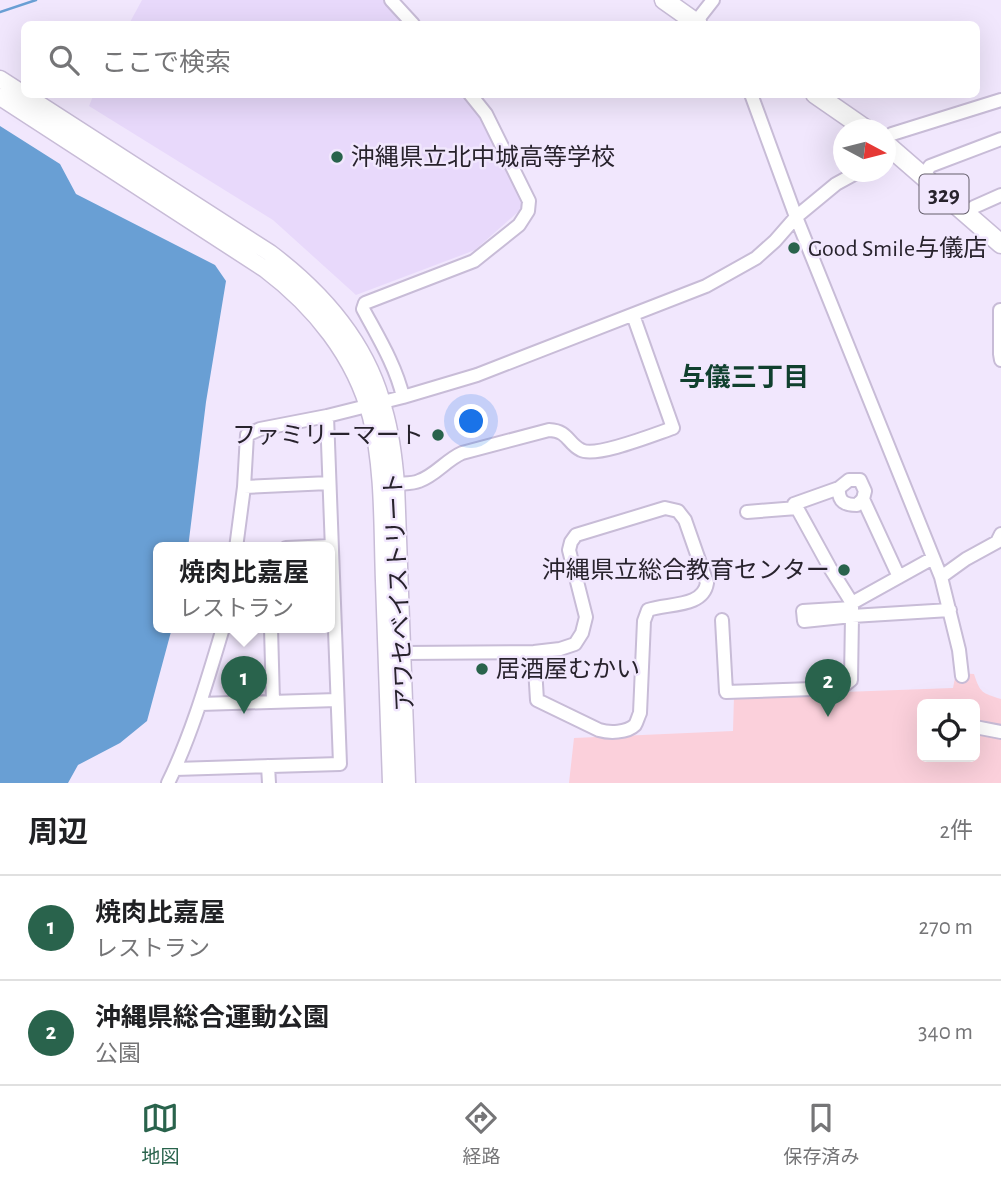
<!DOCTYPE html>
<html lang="ja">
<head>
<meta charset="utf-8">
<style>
  :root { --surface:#fff; --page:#f6f6f6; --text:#202124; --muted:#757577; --line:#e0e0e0; --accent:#29634c }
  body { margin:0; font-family:"Alegreya Sans","Noto Sans JP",sans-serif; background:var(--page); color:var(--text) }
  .controls { position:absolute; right:21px; bottom:21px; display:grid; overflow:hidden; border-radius:10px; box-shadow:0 7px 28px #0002 }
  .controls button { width:63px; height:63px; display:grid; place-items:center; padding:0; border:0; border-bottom:2px solid var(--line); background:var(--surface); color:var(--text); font:35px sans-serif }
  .compass { position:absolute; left:833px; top:119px; width:63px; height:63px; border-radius:50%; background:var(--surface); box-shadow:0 7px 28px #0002; rotate:97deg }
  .you { position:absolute; left:472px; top:422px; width:24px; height:24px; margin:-18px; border:5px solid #fff; border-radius:50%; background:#1a73e8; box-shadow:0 0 0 10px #1a73e833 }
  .badge { display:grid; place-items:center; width:46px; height:46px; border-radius:50%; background:var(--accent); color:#fff; font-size:23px; font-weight:700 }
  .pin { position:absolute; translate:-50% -58px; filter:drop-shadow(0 2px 4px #0008) }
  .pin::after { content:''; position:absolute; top:37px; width:24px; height:21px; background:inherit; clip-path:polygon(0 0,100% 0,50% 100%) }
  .popup { position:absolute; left:153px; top:542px; width:182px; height:91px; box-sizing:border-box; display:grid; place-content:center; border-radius:10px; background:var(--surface); filter:drop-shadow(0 2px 5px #0005); font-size:23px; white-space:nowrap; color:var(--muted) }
  .popup b { font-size:26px; color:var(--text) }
  .popup::after { content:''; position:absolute; left:50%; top:100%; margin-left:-14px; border:14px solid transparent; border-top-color:var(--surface) }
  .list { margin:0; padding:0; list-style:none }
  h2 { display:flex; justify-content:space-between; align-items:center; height:91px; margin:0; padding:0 28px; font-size:30px }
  h2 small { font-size:23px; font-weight:400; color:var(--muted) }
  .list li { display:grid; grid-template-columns:46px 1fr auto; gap:21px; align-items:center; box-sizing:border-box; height:105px; padding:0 28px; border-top:2px solid var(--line) }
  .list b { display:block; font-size:26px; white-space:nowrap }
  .list p { margin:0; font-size:23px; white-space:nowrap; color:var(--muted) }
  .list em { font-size:23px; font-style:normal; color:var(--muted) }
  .icon { flex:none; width:38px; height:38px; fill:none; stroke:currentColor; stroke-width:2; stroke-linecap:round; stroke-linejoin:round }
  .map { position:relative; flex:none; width:1001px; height:783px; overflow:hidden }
  .search { position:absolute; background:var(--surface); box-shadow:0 7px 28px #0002; left:21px; right:21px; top:21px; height:77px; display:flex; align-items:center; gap:18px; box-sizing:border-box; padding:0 24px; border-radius:10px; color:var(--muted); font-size:26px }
  .sheet { height:301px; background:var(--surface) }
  nav { display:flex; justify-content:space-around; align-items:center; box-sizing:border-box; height:98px; border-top:2px solid var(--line); background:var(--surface); font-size:19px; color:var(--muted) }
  nav a { display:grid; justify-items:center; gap:4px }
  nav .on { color:var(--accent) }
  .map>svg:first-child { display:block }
  .built { fill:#e8d9fb }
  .green { fill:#fbd0db; fill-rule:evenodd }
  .water { fill:#699fd4 }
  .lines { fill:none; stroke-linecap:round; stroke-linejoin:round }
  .stream { stroke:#699fd4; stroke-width:2.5 }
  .minor-casing { stroke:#c8bcd7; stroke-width:16 }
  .major-casing { stroke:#c8bcd7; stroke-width:19 }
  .highway-casing { stroke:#c8bcd7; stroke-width:21 }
  .minor { stroke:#fff; stroke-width:12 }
  .major { stroke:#fff; stroke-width:16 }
  .highway { stroke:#fff; stroke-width:18 }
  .poi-dot { fill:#29634c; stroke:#f1e7fd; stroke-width:2.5 }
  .labels { text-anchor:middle; stroke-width:5; stroke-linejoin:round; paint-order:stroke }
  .shield { fill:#f1e7fd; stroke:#645e6b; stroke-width:2 }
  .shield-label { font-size:23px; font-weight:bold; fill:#28232d }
  .poi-label { font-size:24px; fill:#28232d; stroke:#f1e7fd; text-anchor:start }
  .street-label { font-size:24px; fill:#28232d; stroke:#f1e7fd }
  .neighbourhood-label { font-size:26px; font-weight:bold; fill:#10402e; stroke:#f1e7fd }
</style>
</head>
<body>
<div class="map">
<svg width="1001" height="783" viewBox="0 0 1001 783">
  <rect width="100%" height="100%" fill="#f1e7fd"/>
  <path class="built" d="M142,0h242l22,24h-277z
    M94,94l371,1 13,15 49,94 -52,46 -119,45 -83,-75 -184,-114z"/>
  <path class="green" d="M956,673l18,1c6,19 8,19 27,25v84h-432l5,-45 159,-7 1,-35 219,-8zM922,704h53v53h-53z"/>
  <path class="water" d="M0,126l60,38 16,30 139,71 11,16 -20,121 -18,146h-30v80h14l-25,93 -27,22 -42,22 -10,18h-68z"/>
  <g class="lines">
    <path class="stream" d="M0,12l36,-12"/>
    <defs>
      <path id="minor" d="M391,0l22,24
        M695,23l18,-23
        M751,94l45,123 145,360 18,73 3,26
        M886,140l6,-6 109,-34
        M923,176l7,-10 71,-27
        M966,214l8,-7 27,-12
        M1000,310v44l1,6
        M403,397c-7,-31 -25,-60 -40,-88l2,-6 109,-42 45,-36 9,-14 1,-10 -43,-87 -16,-20
        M396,484c8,-1 16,0 23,-3 17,-6 27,-21 43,-28l87,-23c20,1 18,13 32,20 15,8 74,-16 92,-22l-40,-113
        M244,487l85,-4
        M863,499l36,78
        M797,508l-3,-4 45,-16 10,-8h11l5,11 -2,8 -6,6c-12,0 -19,-3 -18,-17
        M747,512l50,-4 33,60 22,35
        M236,548l8,-61 3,-52 13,-6 67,-13 76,-19 74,-22 229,-89 50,-28 19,-17 21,-24 40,-33 22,-12
        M286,548l45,-2
        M933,558l-81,45v13l98,-6
        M941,577l25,-18 31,-17 4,-8
        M722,620l4,72 115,-4 10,-8 1,-64 -48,5 -1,-10 49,-3
        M271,628l2,74
        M403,653l131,-1 26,-3 15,-5 7,-11 4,-16 -17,-67 2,-8 5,-7 89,-27 13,3 7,9 22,63c-4,25 -40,20 -59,27l-4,11 -4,92c-2,4 -3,9 -5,12 -8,8 -26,8 -36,5l-62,-30 -3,-48
        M200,704l137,-4
        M975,727l26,5
        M268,766l1,17
        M175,769l165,-5 -13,-348
        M168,783c24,-49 39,-102 55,-155"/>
      <path id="major" d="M0,79l270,174c53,40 98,91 114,157 7,24 10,49 12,74l11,299
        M0,97l265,172c49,37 90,87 106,148 13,53 11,110 13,164 2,67 5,135 7,202"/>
      <path id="highway" d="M664,0l34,24
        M815,94l52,36
        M886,144l115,100"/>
    </defs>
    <use href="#minor" class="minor-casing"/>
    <use href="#major" class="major-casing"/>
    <use href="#highway" class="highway-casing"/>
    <use href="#minor" class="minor"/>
    <use href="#major" class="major"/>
    <use href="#highway" class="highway"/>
  </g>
  <g class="poi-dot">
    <circle cx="337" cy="157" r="7"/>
    <circle cx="794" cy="248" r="7"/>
    <circle cx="438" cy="435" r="7"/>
    <circle cx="844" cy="570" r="7"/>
    <circle cx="482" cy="669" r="7"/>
  </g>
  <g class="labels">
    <rect class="shield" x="919.5" y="174.5" width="49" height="39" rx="5"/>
    <g class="shield-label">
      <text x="944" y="202">329</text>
    </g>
    <g class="poi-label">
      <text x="351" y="165">沖縄県立北中城高等学校</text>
      <text x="808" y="256">Good Smile与儀店</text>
      <text x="424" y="443" text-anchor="end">ファミリーマート</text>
      <text x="830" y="578" text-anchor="end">沖縄県立総合教育センター</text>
      <text x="496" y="677">居酒屋むかい</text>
    </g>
    <g class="street-label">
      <text transform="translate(399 592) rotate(-93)" y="8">アワセベイストリート</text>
    </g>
    <g class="neighbourhood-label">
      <text x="744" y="386">与儀三丁目</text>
    </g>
  </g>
</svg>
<div class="controls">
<button><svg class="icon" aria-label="locate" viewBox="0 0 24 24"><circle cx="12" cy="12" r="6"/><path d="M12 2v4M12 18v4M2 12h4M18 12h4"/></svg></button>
</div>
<svg class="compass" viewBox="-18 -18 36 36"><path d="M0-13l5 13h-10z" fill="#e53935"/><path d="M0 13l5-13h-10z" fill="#757577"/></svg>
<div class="you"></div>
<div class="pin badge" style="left:244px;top:714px">1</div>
<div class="popup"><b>焼肉比嘉屋</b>レストラン</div>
<div class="pin badge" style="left:828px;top:717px">2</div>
<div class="search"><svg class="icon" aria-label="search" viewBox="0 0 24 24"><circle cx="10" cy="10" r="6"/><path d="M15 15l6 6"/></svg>ここで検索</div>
</div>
<section class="sheet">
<h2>周辺<small>2件</small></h2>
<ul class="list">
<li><span class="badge">1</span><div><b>焼肉比嘉屋</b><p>レストラン</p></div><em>270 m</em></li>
<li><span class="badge">2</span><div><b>沖縄県総合運動公園</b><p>公園</p></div><em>340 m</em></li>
</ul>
</section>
<nav>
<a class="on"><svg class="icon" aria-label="map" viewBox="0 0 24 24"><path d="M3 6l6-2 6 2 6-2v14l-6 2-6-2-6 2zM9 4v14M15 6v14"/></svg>地図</a>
<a><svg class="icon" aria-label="directions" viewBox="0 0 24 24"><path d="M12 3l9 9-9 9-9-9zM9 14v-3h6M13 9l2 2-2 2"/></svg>経路</a>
<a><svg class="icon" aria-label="saved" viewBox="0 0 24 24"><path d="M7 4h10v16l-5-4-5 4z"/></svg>保存済み</a>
</nav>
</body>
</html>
